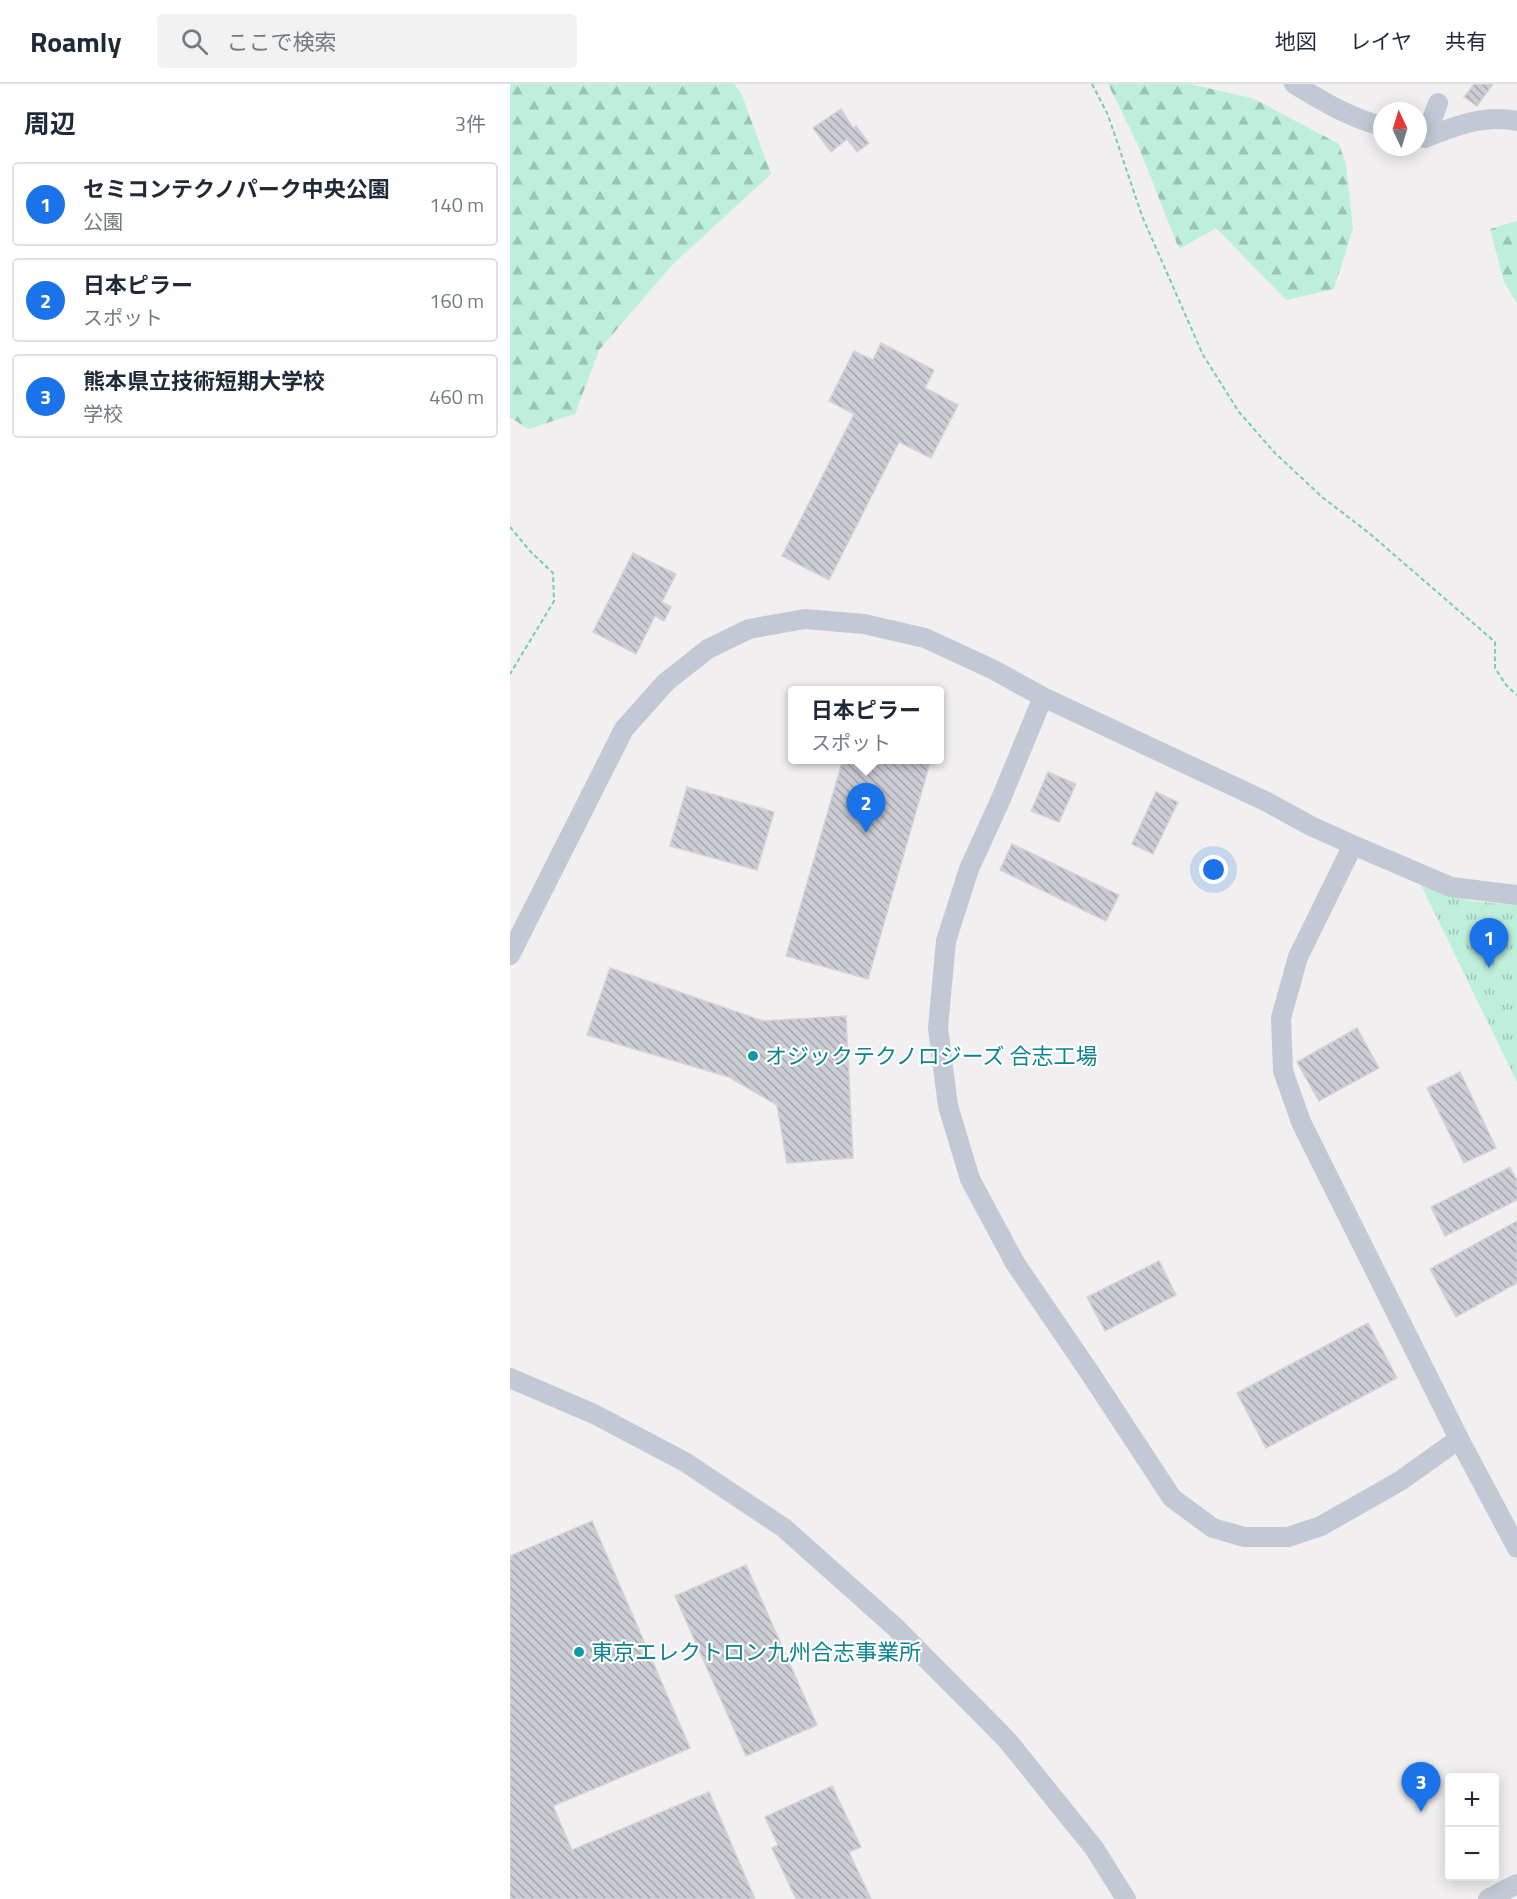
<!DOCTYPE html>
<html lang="ja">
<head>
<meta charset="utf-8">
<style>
  :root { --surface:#fff; --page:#f2f2f3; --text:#1f2937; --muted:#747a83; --line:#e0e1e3; --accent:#1a73e8 }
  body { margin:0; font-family:"Titillium Web","Noto Sans JP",sans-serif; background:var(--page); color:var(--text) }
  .controls { position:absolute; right:18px; bottom:18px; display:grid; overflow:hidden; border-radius:6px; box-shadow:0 3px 15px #0003 }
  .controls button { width:54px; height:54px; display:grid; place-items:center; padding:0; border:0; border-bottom:2px solid var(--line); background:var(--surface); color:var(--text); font:30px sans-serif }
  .compass { position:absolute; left:863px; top:18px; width:54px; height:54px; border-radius:50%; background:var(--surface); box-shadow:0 3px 15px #0003; rotate:356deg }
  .you { position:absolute; left:704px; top:786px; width:21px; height:21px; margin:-15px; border:4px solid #fff; border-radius:50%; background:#1a73e8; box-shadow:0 0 0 9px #1a73e833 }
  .badge { display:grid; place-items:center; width:39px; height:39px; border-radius:50%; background:var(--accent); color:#fff; font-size:20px; font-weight:700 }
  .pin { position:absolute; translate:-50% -50px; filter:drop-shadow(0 2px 3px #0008) }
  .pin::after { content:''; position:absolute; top:32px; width:21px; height:18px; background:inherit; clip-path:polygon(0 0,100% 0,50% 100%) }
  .popup { position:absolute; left:278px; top:602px; width:156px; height:78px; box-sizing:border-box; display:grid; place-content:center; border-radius:6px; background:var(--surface); filter:drop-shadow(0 2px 4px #0005); font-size:20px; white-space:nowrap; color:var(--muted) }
  .popup b { font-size:22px; color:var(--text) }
  .popup::after { content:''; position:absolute; left:50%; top:100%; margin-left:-12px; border:12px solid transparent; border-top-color:var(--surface) }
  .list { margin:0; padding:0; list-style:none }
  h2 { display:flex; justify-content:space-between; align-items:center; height:78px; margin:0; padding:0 24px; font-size:26px }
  h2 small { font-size:20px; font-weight:400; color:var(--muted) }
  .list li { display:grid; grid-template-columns:39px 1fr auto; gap:18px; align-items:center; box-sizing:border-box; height:84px; margin:0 12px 12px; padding:0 12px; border:2px solid var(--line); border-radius:6px }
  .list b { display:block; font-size:22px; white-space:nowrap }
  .list p { margin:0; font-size:20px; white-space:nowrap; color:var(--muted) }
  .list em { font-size:20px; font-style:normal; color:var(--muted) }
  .icon { flex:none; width:33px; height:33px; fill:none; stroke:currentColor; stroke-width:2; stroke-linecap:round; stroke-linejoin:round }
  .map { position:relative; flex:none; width:1007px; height:1815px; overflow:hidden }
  header { display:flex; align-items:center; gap:36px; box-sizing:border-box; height:84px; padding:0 30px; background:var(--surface); border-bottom:2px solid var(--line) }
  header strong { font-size:28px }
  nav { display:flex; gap:33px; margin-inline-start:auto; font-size:21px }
  .search { width:420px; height:54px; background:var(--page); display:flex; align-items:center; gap:15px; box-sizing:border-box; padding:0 21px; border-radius:6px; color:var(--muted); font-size:22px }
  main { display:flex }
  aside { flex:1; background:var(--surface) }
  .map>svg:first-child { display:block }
  .grass { fill:url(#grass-tufts) }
  .forest { fill:url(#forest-firs) }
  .building { fill:url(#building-back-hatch); stroke:#d3d3da; stroke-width:1.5 }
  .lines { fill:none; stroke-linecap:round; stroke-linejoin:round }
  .path { stroke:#75cdb4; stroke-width:2; stroke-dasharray:4.5 3; stroke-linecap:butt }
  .minor { stroke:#c2c8d4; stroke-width:20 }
  .culture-dot { fill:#0f9aa8; stroke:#fff; stroke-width:2 }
  .labels { text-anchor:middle; stroke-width:4.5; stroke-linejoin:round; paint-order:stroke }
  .culture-label { font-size:22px; fill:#0d838f; stroke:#fff; text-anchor:start }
</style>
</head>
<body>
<header>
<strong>Roamly</strong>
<div class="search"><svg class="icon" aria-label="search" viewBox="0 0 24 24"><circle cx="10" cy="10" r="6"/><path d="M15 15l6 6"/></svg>ここで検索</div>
<nav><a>地図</a><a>レイヤ</a><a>共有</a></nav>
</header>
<main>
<aside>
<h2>周辺<small>3件</small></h2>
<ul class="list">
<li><span class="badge">1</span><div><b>セミコンテクノパーク中央公園</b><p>公園</p></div><em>140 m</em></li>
<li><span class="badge">2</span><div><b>日本ピラー</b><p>スポット</p></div><em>160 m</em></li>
<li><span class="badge">3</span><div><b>熊本県立技術短期大学校</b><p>学校</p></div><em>460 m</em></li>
</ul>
</aside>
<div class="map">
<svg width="1007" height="1815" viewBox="0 0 1007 1815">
  <defs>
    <pattern id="grass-tufts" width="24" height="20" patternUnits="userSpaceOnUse" patternTransform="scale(1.5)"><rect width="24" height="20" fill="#bdefda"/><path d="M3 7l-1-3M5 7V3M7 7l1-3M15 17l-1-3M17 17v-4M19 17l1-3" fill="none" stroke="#9bc4b4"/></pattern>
    <pattern id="forest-firs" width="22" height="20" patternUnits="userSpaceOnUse" patternTransform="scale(1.5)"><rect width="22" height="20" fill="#bdefda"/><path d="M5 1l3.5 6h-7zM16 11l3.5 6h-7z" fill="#9bc4b4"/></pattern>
    <pattern id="building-back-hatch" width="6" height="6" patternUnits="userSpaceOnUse" patternTransform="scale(1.5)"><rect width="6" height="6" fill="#cbccd4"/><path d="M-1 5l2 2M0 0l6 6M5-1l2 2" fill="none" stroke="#a7a8af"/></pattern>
  </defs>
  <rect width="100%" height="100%" fill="#f1efef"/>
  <path class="grass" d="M911,801l49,16 47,4v177z"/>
  <path class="forest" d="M0,0h224l7,9 30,81 -99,91 -73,85 -24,64 -47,15 -18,-12z
    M598,0h81l63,14 87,46 7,21 7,63 -19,61 -48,11 -70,-72 -37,21 -41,-104z
    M1007,137v82l-13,-21 -14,-53z"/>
  <path class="building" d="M964,0h19l-16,22 -13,-9z
    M331,25l12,19 3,-2 13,17 -12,9 -10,-13 -16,13 -18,-24z
    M371,259l53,27 -9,18 33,17 -27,53 -32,-16 -70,138 -47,-24 72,-142 -25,-13 25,-50 19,9z
    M123,469l43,21 -14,28 9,5 -7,14 -9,-5 -19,38 -43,-22z
    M333,675h88l-63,220 -82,-23z
    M538,688l28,12 -17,38 -28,-11z
    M177,703l87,25 -17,58 -87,-24z
    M646,708l22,10 -25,52 -21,-10z
    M502,760l107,51 -13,26 -106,-51z
    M100,884l153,53 83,-5 7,142 -66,5 -10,-58 -48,-28 -142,-42z
    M847,944l22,40 -60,33 -22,-39z
    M950,988l36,76 -32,15 -37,-75z
    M1000,1083l7,14v19l-72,36 -14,-29z
    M1007,1137v62l-61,34 -26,-48z
    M649,1177l17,34 -71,36 -18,-34z
    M858,1239l29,55 -131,70 -29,-55z
    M82,1437l98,227 -137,58 19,44 137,-58 46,107h-245v-343z
    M236,1481l71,160 -71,31 -71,-160z
    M322,1702l29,61 -12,5 22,47h-75l-24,-51 6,-3 -13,-28z"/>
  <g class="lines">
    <path class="path" d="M582,0l16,31 34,101 61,139 36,57 36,41 47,44 47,36 126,109v26l11,17 11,10
      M0,443l20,24 23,22 1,28 -44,73"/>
    <path class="minor" d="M784,0c28,17 56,34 88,42
      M908,52l7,2 13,-35
      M915,54c30,-12 60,-24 92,-17
      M533,613l-43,104 -31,68 -23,72 -8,87 10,78 22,73 45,84 75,110 82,125 41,30 31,9h44l33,-11 79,-45 59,-42
      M843,761l-55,112 -17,61 2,53 18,51 158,317 58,109
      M0,871l114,-226 42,-47 42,-33 41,-20 56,-10 59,5 61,14 69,32 49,27 222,104 46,25 42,19 98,42 66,8
      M0,1294l84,36 91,48 99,66 111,99 112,113 87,108 32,51
      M978,1815l29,-15"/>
  </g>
  <g class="culture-dot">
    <circle cx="243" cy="972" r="6"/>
    <circle cx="69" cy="1568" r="6"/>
  </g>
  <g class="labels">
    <g class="culture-label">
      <text x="255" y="980">オジックテクノロジーズ 合志工場</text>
      <text x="81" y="1576">東京エレクトロン九州合志事業所</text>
    </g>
  </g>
</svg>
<div class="controls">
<button>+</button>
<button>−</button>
</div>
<svg class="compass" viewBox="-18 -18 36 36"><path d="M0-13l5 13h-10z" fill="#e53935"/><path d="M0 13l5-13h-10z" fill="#747a83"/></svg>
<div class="you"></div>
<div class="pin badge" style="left:979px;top:884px">1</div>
<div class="pin badge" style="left:356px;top:749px">2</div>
<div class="popup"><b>日本ピラー</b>スポット</div>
<div class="pin badge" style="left:911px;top:1728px">3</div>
</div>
</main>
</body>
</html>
